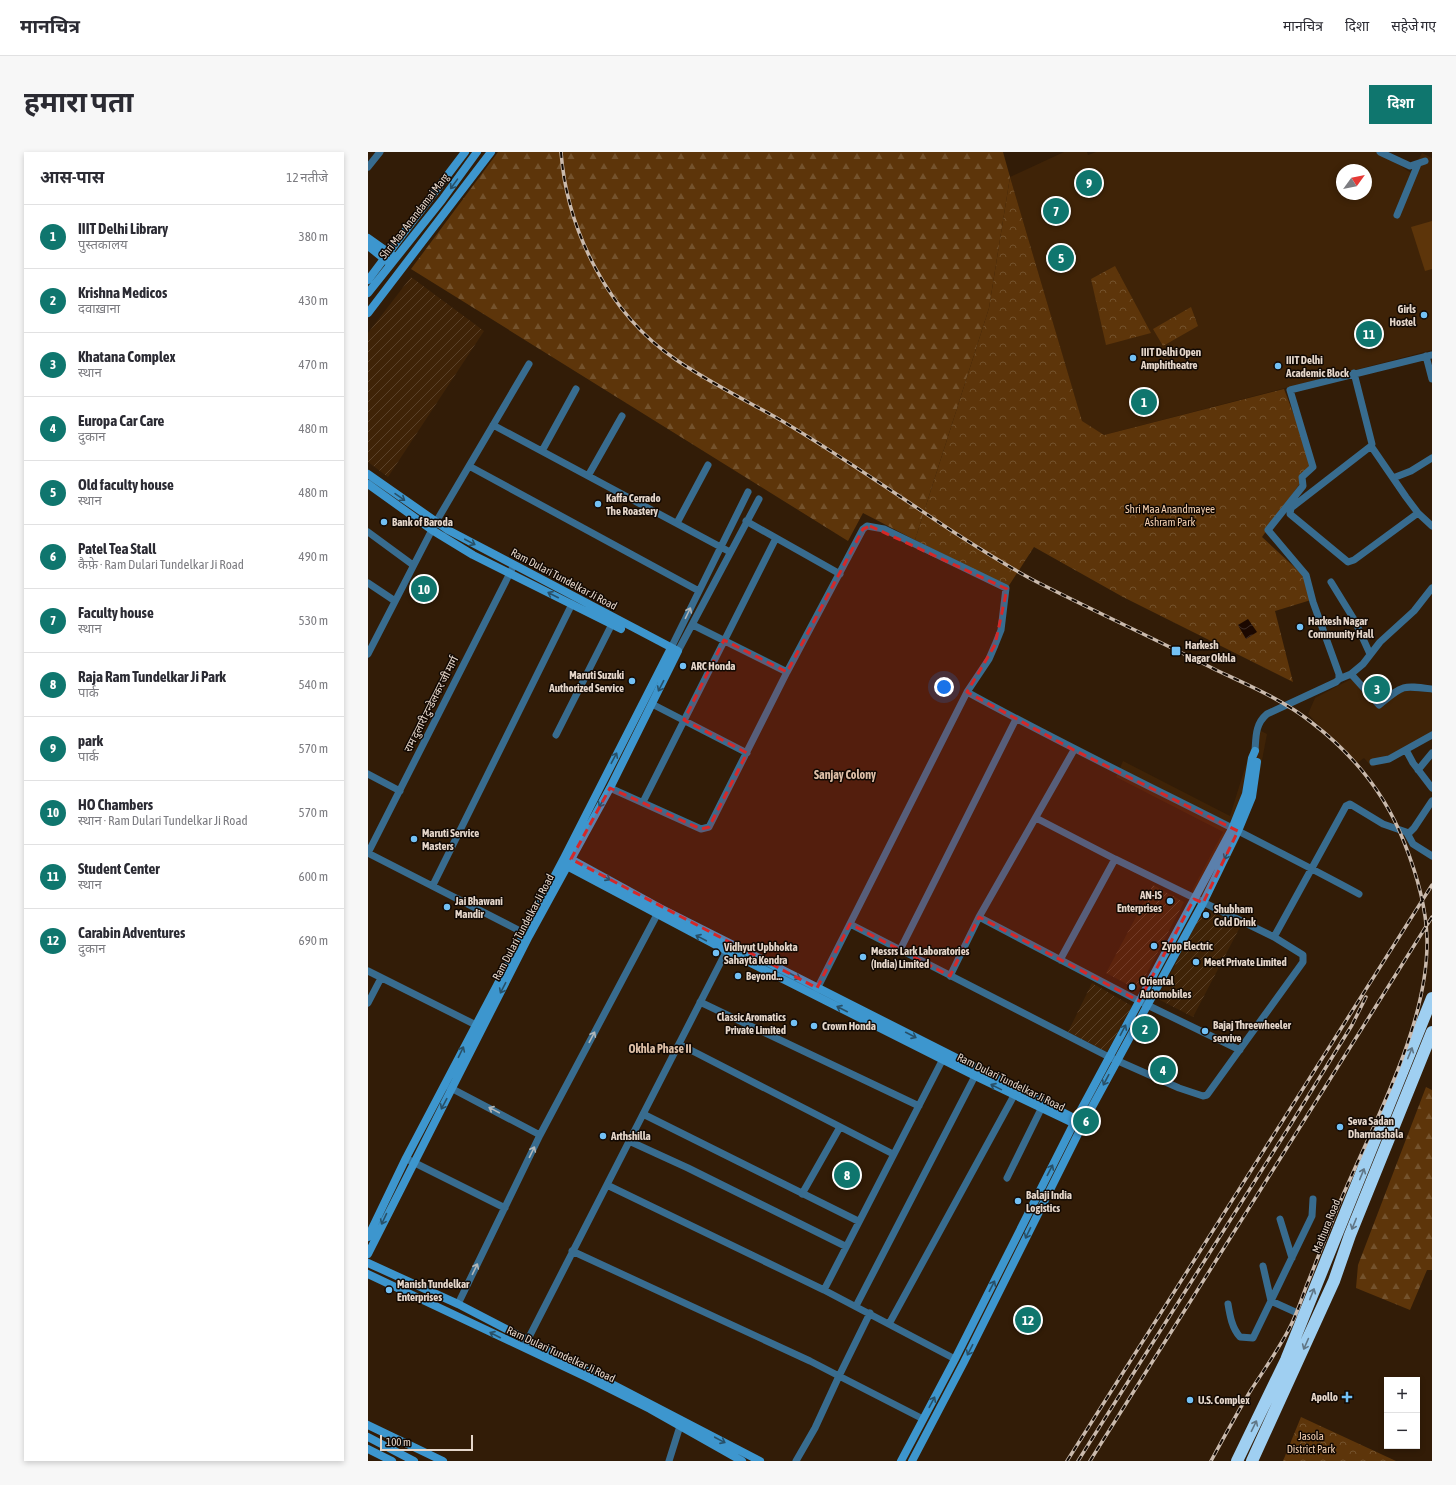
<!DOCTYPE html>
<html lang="hi">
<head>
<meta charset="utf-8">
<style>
  :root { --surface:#fff; --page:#f7f7f7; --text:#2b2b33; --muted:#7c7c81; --line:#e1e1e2; --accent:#0f766e }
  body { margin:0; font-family:"Asap Condensed","Noto Sans Devanagari",sans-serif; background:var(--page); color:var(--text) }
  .controls { position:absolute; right:12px; bottom:12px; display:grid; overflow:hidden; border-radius:0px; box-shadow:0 2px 6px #0003 }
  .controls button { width:36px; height:36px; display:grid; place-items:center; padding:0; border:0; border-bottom:1px solid var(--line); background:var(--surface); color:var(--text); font:20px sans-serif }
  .compass { position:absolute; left:968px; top:12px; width:36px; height:36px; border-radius:50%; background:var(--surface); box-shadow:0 2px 6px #0003; rotate:57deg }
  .scale { position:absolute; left:12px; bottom:10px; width:93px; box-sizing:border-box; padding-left:4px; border:2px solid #e5d6ca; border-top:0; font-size:11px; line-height:14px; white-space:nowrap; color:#e5d6ca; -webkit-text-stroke:3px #120903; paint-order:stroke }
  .you { position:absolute; left:576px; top:535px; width:14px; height:14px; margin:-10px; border:3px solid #fff; border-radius:50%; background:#1a73e8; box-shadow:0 0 0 6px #1a73e833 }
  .badge { display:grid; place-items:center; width:26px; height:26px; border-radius:50%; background:var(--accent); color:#fff; font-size:13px; font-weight:700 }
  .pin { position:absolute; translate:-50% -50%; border:2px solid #fff; box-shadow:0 1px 4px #0006 }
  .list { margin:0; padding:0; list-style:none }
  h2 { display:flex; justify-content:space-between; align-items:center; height:52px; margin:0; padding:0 16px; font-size:17px }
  h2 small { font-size:13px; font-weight:400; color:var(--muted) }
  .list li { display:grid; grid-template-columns:26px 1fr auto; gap:12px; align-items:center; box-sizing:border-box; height:64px; padding:0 16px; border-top:1px solid var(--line) }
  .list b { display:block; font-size:15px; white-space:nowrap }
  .list p { margin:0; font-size:13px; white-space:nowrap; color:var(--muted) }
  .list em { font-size:13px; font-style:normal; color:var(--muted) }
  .map { position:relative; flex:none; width:1064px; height:1309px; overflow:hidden; border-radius:0px }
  header { display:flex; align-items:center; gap:24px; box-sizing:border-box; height:56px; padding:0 20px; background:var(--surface); border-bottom:1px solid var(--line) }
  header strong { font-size:19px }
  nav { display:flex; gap:22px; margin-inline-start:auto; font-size:14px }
  .intro { display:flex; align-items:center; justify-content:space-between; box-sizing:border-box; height:96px; padding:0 24px }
  h1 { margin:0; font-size:28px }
  .button { padding:10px 18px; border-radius:0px; background:var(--accent); color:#fff; font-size:14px; font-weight:700 }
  main { display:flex; gap:24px; padding:0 24px }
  aside { flex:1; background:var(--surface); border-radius:0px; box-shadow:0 2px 6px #0003 }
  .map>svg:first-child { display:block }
  .built { fill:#3f2307; fill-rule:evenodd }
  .industrial { fill:url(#industrial-furrows) }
  .forest { fill:url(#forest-firs) }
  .park { fill:url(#park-crowns) }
  .pitch { fill:#5d350a }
  .water { fill:url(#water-waves) }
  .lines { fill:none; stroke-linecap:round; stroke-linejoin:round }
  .street { stroke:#386c8f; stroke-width:7 }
  .secondary { stroke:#3d96ce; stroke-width:8 }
  .highway { stroke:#9fcff1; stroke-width:12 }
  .rail-casing { stroke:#cabaad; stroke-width:3.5 }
  .rail { stroke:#120903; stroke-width:2; stroke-dasharray:6; stroke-linecap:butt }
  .oneway { stroke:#285068 }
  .oneway2 { stroke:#b1b6b8 }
  .oneway3 { stroke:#607686 }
  .marked { fill:#d62828; fill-opacity:0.2; stroke:#d62828; stroke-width:3; stroke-dasharray:8 5; stroke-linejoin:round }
  .poi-dot { fill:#73c1f5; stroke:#120903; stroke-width:1.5 }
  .labels { text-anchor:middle; stroke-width:3; stroke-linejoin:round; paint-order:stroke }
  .street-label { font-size:11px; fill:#e5d6ca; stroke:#120903 }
  .poi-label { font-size:11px; font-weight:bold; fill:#e5d6ca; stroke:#120903; text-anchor:start }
  .park-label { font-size:11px; fill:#f4d0b1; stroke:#120903 }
  .neighbourhood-label { font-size:12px; font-weight:bold; fill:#dcbea6; stroke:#120903 }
</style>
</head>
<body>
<header>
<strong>मानचित्र</strong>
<nav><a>मानचित्र</a><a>दिशा</a><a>सहेजे गए</a></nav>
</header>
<div class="intro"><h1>हमारा पता</h1><a class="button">दिशा</a></div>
<main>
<aside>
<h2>आस-पास<small>12 नतीजे</small></h2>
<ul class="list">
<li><span class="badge">1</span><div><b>IIIT Delhi Library</b><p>पुस्तकालय</p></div><em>380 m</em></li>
<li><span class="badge">2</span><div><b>Krishna Medicos</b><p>दवाख़ाना</p></div><em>430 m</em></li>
<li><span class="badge">3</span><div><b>Khatana Complex</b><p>स्थान</p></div><em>470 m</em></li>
<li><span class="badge">4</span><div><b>Europa Car Care</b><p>दुकान</p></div><em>480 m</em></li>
<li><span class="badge">5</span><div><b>Old faculty house</b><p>स्थान</p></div><em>480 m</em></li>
<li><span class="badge">6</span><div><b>Patel Tea Stall</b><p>कैफ़े · Ram Dulari Tundelkar Ji Road</p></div><em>490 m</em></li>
<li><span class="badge">7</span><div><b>Faculty house</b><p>स्थान</p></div><em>530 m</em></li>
<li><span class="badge">8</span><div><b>Raja Ram Tundelkar Ji Park</b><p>पार्क</p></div><em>540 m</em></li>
<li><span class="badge">9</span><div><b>park</b><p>पार्क</p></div><em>570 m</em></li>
<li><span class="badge">10</span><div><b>HO Chambers</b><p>स्थान · Ram Dulari Tundelkar Ji Road</p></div><em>570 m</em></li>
<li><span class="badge">11</span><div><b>Student Center</b><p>स्थान</p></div><em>600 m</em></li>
<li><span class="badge">12</span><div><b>Carabin Adventures</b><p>दुकान</p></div><em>690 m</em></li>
</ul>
</aside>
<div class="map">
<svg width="1064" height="1309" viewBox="0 0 1064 1309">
  <defs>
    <pattern id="industrial-furrows" width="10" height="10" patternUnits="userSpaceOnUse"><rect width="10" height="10" fill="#3f2307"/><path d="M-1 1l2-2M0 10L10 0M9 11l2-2" fill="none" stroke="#5b422a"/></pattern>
    <pattern id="forest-firs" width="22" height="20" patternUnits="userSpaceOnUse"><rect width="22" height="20" fill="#5d350a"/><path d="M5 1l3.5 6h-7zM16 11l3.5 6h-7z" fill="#74522c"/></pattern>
    <pattern id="park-crowns" width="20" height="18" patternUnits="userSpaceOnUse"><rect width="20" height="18" fill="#5d350a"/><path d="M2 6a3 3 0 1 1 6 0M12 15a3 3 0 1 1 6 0" fill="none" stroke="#74522c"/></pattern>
    <pattern id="water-waves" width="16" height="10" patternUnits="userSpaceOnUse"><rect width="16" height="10" fill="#1b0800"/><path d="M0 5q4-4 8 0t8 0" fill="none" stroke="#3c2b24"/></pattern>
  </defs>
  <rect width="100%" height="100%" fill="#321c07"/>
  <path class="built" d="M696,0h23l1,3 8,-3h284l31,21 11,-20 10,5v192l-328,85 -22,-13 -72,-245zM974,18h24v24h-24z
    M983,527l29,29 20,-18 32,2v47l-60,28 -8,-9 -8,6 -48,-50 7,-16z
    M889,577l10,5 -12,63 -17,45 -31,61 -17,-9 33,-62 -107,-55 7,-16 107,55z"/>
  <path class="industrial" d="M43,125l73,54 -96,146 -20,-15v-129z
    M785,733l31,17 -46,88 -32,-17z
    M836,756l36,19 -47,90 -35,-18z
    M724,831l40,23 -25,46 -39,-20z"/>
  <path class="forest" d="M130,0h505l7,25 -21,131 -74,232 -52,-27 -15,28 -437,-272z
    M1058,935l6,3v180h-5l-17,40 -54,-22 2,-23z"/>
  <path class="park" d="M729,20l4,13 -12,11 -13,-14 18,-6 -1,-2z
    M642,25l72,244 22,14 180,-46 29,76 -51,72 42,39 7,24 -36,11 18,71 -170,-85 -89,-50 -26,40 -93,-47 74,-232z
    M747,114l36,67 -45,12 -15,-66z
    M823,155l7,19 -35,20 -10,-17z
    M933,1265l95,44h-113z"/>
  <path class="pitch" d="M1064,69v48l-7,2 -14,-44z"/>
  <path class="water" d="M880,467l9,13 -11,7 -8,-14z"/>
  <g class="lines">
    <path class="street" d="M1012,0l30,14 15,-5
      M0,15l12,-15
      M1029,63l21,-51
      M1058,204l6,23
      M986,221l18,71 -1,2 35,51 12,16 14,13
      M125,273l237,127
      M1003,294l-80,62 -1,6 58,48 6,-2 64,-47
      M174,299l34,-62
      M101,314l230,125
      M220,324l34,-60
      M1025,326l18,-7 21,-13
      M378,369l94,53
      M309,371l31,-58
      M0,380l45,33
      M963,430l24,39 15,33
      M0,431l27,18
      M325,473l94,47
      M303,496l77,-156
      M310,499l81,-152
      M0,502l68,-132 93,-158
      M983,522l28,31c24,-20 22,-20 53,-16
      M971,527l12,-5 12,-10 17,-22 34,-31 18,-23
      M599,540c129,71 263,132 392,202
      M284,552l95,49
      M188,583l56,-111
      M1038,598l7,13 19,25
      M887,599c1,-14 0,-27 12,-37l69,-32 3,-3v-5l-26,-72 -7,-27 -38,-45 35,-44 -1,-9 11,-10 -23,-77 142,-35
      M1005,610l16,-3 43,-24
      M1050,618l14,-17
      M0,622l32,17
      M242,636l91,41 8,-2 78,-155 76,-143 4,-3 17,3 122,59 -5,42 -6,15 -6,14 -22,33 -152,301
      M275,650l133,-264
      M1039,681l6,11 19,12
      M0,701l146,-288
      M0,701l160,82
      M65,733l139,-281
      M611,765l160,84 101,49
      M482,772l259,133 70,31 24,8 4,-1 96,-133v-7l-29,-18 -159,-78 -79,-41
      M906,785l72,-131 4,-2 33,20 26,9 5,-5 18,-27
      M532,798l116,-231
      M692,808l55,-101
      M0,819l112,56
      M582,824l29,-59 95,-167
      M332,850l219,104
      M0,851l13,-25
      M311,892l214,110
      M79,934l93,49
      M275,962l215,107
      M261,989l59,27 157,78
      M41,1008l96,48
      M639,1026l36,-73
      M239,1033l217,105 131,69
      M434,1042l38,-67
      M912,1067l12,39
      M204,1099l238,110 29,15 31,-63
      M895,1114l8,35 33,15
      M456,1138l121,-235
      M90,1152l82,-169 120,-226
      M860,1152c2,12 4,24 12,33l13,1 59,-122 1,-17
      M488,1154l119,-230
      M521,1172l128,-234
      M157,1193l204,-399
      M301,1309l11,-35
      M428,1309l19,-33 24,-52 84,43"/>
    <path class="secondary" d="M0,86l24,17
      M0,94l19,15
      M0,128l97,-128
      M0,141l74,-93 35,-48
      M0,161l123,-161
      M0,322l80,56 230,121 -68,137 -81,148 -161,318
      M0,332l64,46 41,25 148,74
      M199,705l93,51 358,181 58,30 2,3
      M195,712l164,87 248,125 102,49
      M0,1085l38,-79 159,-302 106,-208
      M0,1111l90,41 302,157
      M0,1122l220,104 62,31 92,52
      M0,1273l75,36
      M0,1285l46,24
      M0,1297l24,12
      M533,1309l54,-102 121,-240 156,-290 14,-35 6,-36 3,-7
      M544,1309l52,-99 122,-244 117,-215 35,-72 14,-34 5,-35"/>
    <path class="highway" d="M869,1309l49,-101 146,-362
      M884,1309l82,-180 16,-46 82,-203"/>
    <defs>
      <path id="rail" d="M193,0c6,79 48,162 114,207 32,22 68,40 102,59 60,35 117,75 175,113 28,18 56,36 85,51 59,30 120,58 179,88 32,15 67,30 95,52 42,32 74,71 93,120 12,30 22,64 23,96 2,81 -48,175 -80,248 -15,33 -27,67 -41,101 -5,14 -10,29 -17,42 -11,21 -25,41 -38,61 -14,23 -27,47 -40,71
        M699,1309l365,-576
        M710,1309l213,-337 61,-99 14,-28
        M722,1309l342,-544"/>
    </defs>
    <use href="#rail" class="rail-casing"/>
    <use href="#rail" class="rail"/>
  </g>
  <defs><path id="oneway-shaft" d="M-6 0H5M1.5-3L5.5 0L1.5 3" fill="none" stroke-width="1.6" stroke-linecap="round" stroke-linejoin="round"/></defs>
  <g class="oneway">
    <use href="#oneway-shaft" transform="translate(86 32) rotate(126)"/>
    <use href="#oneway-shaft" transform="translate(32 345) rotate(35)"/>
    <use href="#oneway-shaft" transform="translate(102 390) rotate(28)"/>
    <use href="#oneway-shaft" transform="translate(185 443) rotate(-153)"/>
    <use href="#oneway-shaft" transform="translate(293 534) rotate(117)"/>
    <use href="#oneway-shaft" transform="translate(246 606) rotate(-62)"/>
    <use href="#oneway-shaft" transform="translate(234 650) rotate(119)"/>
    <use href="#oneway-shaft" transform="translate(859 702) rotate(116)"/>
    <use href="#oneway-shaft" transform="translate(237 725) rotate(29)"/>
    <use href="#oneway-shaft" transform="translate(333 786) rotate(-152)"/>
    <use href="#oneway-shaft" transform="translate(427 824) rotate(27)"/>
    <use href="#oneway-shaft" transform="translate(135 836) rotate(117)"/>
    <use href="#oneway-shaft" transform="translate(474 857) rotate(-153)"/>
    <use href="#oneway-shaft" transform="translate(755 878) rotate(-62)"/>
    <use href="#oneway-shaft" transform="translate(543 883) rotate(27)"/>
    <use href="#oneway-shaft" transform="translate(93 900) rotate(-64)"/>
    <use href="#oneway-shaft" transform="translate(738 928) rotate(118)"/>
    <use href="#oneway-shaft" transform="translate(628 935) rotate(-154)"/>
    <use href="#oneway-shaft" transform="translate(76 952) rotate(118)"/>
    <use href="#oneway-shaft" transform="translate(682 1018) rotate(-63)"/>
    <use href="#oneway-shaft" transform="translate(16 1067) rotate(115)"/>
    <use href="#oneway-shaft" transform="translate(660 1081) rotate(116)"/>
    <use href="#oneway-shaft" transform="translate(624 1134) rotate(-63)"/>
    <use href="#oneway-shaft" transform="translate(127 1183) rotate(-153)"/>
    <use href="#oneway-shaft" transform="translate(602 1198) rotate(117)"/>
    <use href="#oneway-shaft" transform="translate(564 1250) rotate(-62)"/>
    <use href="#oneway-shaft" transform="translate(352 1288) rotate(28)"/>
  </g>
  <g class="oneway2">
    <use href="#oneway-shaft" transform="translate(320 461) rotate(-64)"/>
    <use href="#oneway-shaft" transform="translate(224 885) rotate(-62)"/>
    <use href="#oneway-shaft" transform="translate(126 958) rotate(-152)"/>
    <use href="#oneway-shaft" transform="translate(164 1000) rotate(-64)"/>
    <use href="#oneway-shaft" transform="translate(107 1117) rotate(-64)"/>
  </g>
  <g class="oneway3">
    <use href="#oneway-shaft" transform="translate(1042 901) rotate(-68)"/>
    <use href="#oneway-shaft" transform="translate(994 1022) rotate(-68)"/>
    <use href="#oneway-shaft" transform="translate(986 1072) rotate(112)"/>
    <use href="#oneway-shaft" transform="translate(944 1142) rotate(-68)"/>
    <use href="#oneway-shaft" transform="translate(938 1192) rotate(114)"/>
    <use href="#oneway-shaft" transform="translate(886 1274) rotate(-64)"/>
  </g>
  <path class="marked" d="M502,374l137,63 -12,56 -28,47 107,58 164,81 -35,72 -9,-4 -55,102 -160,-84 -29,59 -100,-52 -33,64 -246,-129 39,-71 91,41 8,-2 38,-74 -63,-33 40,-80 63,32 76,-143z"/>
  <g class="poi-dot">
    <circle cx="1056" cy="163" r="4"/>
    <circle cx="765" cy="206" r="4"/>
    <circle cx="910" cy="214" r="4"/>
    <circle cx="230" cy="352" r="4"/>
    <circle cx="16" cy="370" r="4"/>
    <circle cx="932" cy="475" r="4"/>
    <rect x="803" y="494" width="10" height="10" rx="2"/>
    <circle cx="315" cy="514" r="4"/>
    <circle cx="264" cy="529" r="4"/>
    <circle cx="46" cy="687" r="4"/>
    <circle cx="802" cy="749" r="4"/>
    <circle cx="79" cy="755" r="4"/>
    <circle cx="838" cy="763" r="4"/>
    <circle cx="786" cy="794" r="4"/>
    <circle cx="348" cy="801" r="4"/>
    <circle cx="495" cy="805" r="4"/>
    <circle cx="828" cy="810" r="4"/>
    <circle cx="370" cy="824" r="4"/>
    <circle cx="764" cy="835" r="4"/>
    <circle cx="426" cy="871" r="4"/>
    <circle cx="446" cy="874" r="4"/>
    <circle cx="837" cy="879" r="4"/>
    <circle cx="972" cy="975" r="4"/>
    <circle cx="235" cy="984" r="4"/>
    <circle cx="650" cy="1049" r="4"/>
    <circle cx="21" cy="1138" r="4"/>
    <path d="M977 1239h4v4h4v4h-4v4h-4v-4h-4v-4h4z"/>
    <circle cx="822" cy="1248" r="4"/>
  </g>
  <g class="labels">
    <g class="street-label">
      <text transform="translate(46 64) rotate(-52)" y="4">Shri Maa Anandamai Marg</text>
      <text transform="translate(196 427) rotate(28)" y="4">Ram Dulari Tundelkar Ji Road</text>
      <text transform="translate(63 552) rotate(-63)" y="4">राम दुलारी टुन्डेलकर जी मार्ग</text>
      <text transform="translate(155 775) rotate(-62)" y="4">Ram Dulari Tundelkar Ji Road</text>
      <text transform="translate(643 930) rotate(26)" y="4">Ram Dulari Tundelkar Ji Road</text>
      <text transform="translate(958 1074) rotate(-68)" y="4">Mathura Road</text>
      <text transform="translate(193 1202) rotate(25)" y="4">Ram Dulari Tundelkar Ji Road</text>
    </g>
    <g class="poi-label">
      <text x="1048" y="161" text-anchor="end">Girls<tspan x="1048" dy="13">Hostel</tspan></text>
      <text x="773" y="204">IIIT Delhi Open<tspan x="773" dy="13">Amphitheatre</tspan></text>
      <text x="918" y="212">IIIT Delhi<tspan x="918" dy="13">Academic Block</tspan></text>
      <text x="238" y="350">Kaffa Cerrado<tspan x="238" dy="13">The Roastery</tspan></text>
      <text x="24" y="374">Bank of Baroda</text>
      <text x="940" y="473">Harkesh Nagar<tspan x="940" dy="13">Community Hall</tspan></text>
      <text x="817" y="497">Harkesh<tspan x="817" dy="13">Nagar Okhla</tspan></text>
      <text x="323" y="518">ARC Honda</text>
      <text x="256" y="527" text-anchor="end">Maruti Suzuki<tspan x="256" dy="13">Authorized Service</tspan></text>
      <text x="54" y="685">Maruti Service<tspan x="54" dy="13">Masters</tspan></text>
      <text x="794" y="747" text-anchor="end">AN-IS<tspan x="794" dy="13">Enterprises</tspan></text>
      <text x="87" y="753">Jai Bhawani<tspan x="87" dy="13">Mandir</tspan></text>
      <text x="846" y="761">Shubham<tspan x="846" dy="13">Cold Drink</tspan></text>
      <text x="794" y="798">Zypp Electric</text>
      <text x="356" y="799">Vidhyut Upbhokta<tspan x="356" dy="13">Sahayta Kendra</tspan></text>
      <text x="503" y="803">Messrs Lark Laboratories<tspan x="503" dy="13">(India) Limited</tspan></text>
      <text x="836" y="814">Meet Private Limited</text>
      <text x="378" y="828">Beyond...</text>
      <text x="772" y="833">Oriental<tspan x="772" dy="13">Automobiles</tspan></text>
      <text x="418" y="869" text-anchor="end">Classic Aromatics<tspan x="418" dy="13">Private Limited</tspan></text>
      <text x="845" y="877">Bajaj Threewheeler<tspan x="845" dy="13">servive</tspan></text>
      <text x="454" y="878">Crown Honda</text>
      <text x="980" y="973">Seva Sadan<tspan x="980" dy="13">Dharmashala</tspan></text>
      <text x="243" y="988">Arthshilla</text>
      <text x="658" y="1047">Balaji India<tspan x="658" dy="13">Logistics</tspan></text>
      <text x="29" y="1136">Manish Tundelkar<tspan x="29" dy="13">Enterprises</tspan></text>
      <text x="970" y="1249" text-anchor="end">Apollo</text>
      <text x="830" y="1252">U.S. Complex</text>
    </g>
    <g class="park-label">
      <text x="802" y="361">Shri Maa Anandmayee<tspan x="802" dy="13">Ashram Park</tspan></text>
      <text x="943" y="1288">Jasola<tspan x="943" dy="13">District Park</tspan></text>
    </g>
    <g class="neighbourhood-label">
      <text x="477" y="627">Sanjay Colony</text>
      <text x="292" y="901">Okhla Phase II</text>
    </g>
  </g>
</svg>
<div class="controls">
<button>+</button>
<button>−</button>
</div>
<svg class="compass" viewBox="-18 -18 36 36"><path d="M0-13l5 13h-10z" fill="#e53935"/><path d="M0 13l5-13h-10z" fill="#7c7c81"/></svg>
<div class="scale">100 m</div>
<div class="you"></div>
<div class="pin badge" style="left:776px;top:250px">1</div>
<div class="pin badge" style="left:777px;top:877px">2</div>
<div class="pin badge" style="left:1009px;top:537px">3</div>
<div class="pin badge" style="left:795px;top:918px">4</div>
<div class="pin badge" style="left:693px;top:106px">5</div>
<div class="pin badge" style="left:718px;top:969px">6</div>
<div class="pin badge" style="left:688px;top:59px">7</div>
<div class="pin badge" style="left:479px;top:1023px">8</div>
<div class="pin badge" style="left:721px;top:31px">9</div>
<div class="pin badge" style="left:56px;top:437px">10</div>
<div class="pin badge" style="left:1001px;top:182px">11</div>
<div class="pin badge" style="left:660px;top:1168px">12</div>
</div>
</main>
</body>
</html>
